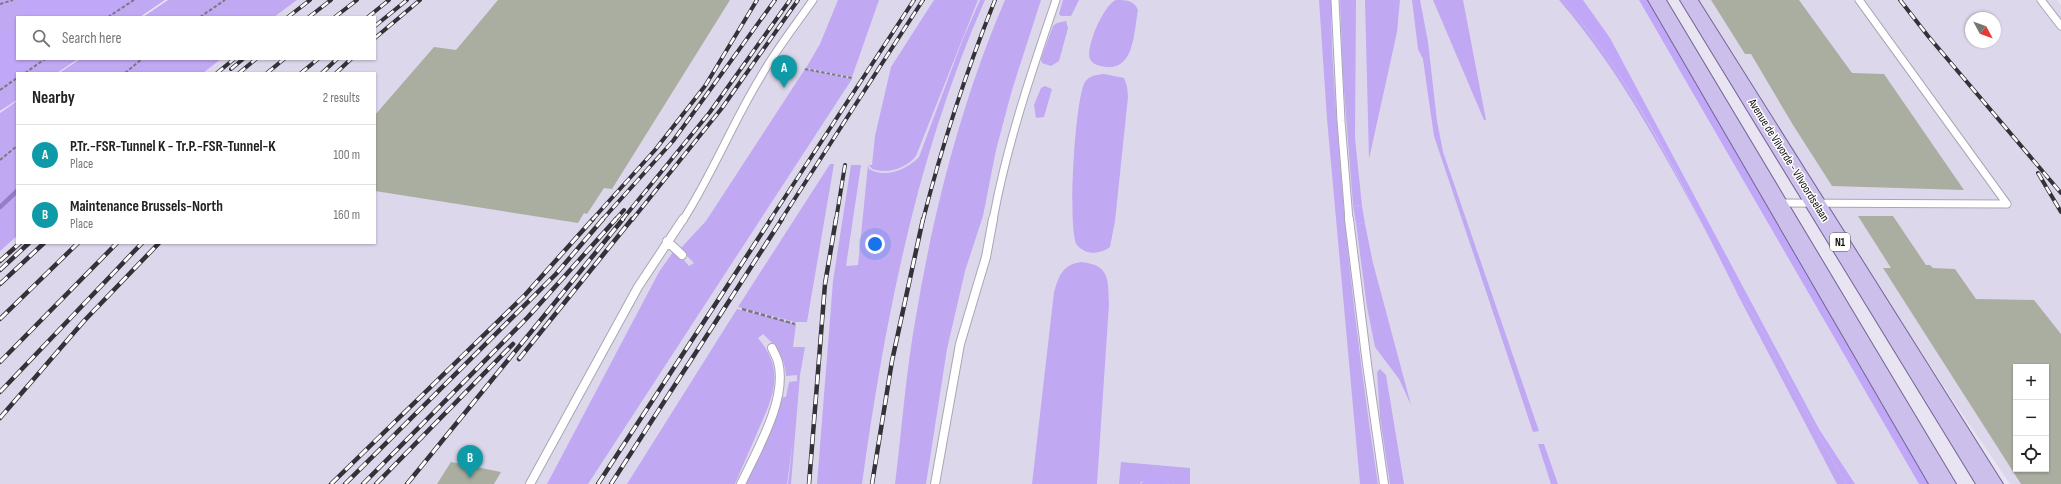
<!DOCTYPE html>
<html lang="en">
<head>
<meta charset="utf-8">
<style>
  :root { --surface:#fff; --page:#f6f6f6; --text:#222; --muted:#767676; --line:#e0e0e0; --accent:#1a73e8 }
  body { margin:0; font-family:"Sofia Sans Condensed",sans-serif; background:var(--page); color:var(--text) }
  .controls { position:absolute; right:12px; bottom:12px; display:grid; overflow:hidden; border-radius:0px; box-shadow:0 1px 3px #0004 }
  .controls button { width:36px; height:36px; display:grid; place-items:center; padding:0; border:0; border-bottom:1px solid var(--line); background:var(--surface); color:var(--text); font:20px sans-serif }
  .compass { position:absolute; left:1965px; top:12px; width:36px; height:36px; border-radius:50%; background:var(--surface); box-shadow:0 1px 3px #0004; rotate:131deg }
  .you { position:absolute; left:875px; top:244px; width:14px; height:14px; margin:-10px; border:3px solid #fff; border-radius:50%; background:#1a73e8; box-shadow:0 0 0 6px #1a73e833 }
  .badge { display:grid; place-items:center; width:26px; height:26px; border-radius:50%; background:var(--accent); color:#fff; font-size:13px; font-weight:700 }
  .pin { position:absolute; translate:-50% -33px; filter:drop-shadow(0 1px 2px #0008) }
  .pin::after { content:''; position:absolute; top:21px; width:14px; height:12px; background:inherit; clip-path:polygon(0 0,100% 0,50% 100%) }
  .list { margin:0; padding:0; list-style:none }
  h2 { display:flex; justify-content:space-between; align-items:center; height:52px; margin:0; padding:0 16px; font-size:17px }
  h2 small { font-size:13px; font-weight:400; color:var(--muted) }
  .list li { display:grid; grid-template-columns:26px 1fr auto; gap:12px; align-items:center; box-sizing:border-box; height:60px; padding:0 16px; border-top:1px solid var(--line) }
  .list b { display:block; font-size:15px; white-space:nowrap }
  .list p { margin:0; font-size:13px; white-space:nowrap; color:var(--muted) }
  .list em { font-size:13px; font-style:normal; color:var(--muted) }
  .icon { flex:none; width:22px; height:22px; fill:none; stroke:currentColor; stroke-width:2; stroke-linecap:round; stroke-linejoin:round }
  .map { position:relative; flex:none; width:2061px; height:484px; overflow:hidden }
  .search { position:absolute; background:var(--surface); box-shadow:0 1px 3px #0004; left:16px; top:16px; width:360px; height:44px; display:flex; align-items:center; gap:10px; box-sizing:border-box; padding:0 14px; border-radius:0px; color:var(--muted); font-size:15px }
  .panel { position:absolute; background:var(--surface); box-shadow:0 1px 3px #0004; left:16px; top:72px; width:360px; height:172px; border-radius:0px }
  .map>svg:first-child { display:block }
  .built { fill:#ddd7ec; fill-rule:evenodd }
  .green { fill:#c0a8f3 }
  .forest { fill:#c1a7f7 }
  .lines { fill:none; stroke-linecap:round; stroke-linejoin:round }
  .stream { stroke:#967cc9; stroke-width:4.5 }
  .building { fill:#aaaea1; fill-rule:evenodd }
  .service-far1-casing { stroke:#a9a6b3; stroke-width:9 }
  .service-casing { stroke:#a9a6b3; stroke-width:10 }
  .primary-casing { stroke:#736495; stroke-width:2 }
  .path-far1 { stroke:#7a7881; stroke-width:2; stroke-dasharray:3.5 2; stroke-linecap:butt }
  .path { stroke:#7a7881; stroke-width:2.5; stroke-dasharray:4.5 2; stroke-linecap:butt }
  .service-far1 { stroke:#fff; stroke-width:7 }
  .service { stroke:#fff; stroke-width:8 }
  .primary { fill:#cdbfeb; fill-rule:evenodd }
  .rail-far1-casing { stroke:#343238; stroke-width:4 }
  .rail-casing { stroke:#343238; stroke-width:4.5 }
  .rail-far1 { stroke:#fff; stroke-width:2.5; stroke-dasharray:8; stroke-linecap:butt }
  .rail { stroke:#fff; stroke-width:3; stroke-dasharray:10; stroke-linecap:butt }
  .labels { text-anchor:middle; stroke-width:3; stroke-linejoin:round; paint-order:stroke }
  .shield { fill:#fff; stroke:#555457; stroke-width:1 }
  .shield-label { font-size:11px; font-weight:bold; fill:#0c0b0f }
  .street-label { font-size:12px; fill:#0c0b0f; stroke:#fff }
</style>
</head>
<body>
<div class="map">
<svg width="2061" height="484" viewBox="0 0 2061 484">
  <rect width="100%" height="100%" fill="#e8e4f2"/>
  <path class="built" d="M297,0h1352l283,484h-1932v-238l17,-16v13h358v-170h-172l18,-14h154v-42h-101z
    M1697,0h360l4,5v479h-51l-60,-88 -224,-346zM1971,18h24v24h-24zM2016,367h30v102h-30z"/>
  <path class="green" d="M0,0h165l-25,17h-123v42h61l-21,14h-40v27l-17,11z
    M168,0h129l-23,17h-131z
    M838,0h41l-27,77 -46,-9 14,-24z
    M934,0h44l-62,156c-11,13 -28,18 -44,13l-3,-4h3l3,-29 16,-69z
    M980,0h5c-68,153 -100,319 -123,484h-45l16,-203 18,-116h10l-15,101 12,-1 10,-100 1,4c16,10 39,0 50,-12l44,-118z
    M1005,0h36l-29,90 -16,60 -13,66 -18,55 -18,78 -21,135h-31c7,-56 11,-113 21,-168 18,-107 46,-216 89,-316z
    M1063,0h16l-8,16h-10l-2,-2z
    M1116,0c10,0 18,0 22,10 -4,20 -3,60 -32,57 -6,-1 -13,-2 -16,-8 -5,-11 14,-55 26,-59z
    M1319,0h12c0,49 4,99 8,148 8,112 22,224 39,336h-18l-33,-365z
    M1340,0h16l-1,138 7,68 -9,-1 -10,-128z
    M1365,0h35l-3,32 -28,127z
    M1412,0h8l8,42 9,79 6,31 96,279 -6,1 -99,-296 -7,-48 -4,-29 -5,-10z
    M1433,0h30l23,120h-2z
    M1559,0h4c63,73 105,158 149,242 -46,-84 -90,-169 -153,-242z
    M1066,21l2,7 -9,33 -8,5 -9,-3 -1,-4 12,-33 4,-3z
    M80,59h141l-18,14h-144z
    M805,69l47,10 -264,405h-41l112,-212 14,-20 5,1 11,13 5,-3 -14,-14 26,-28z
    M1104,74l20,4 3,8 1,11 -13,124 -5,26c-9,7 -24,9 -33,-2 -10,-13 -2,-148 8,-163 5,-7 11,-7 19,-8z
    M1045,86l7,3 -8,28 -8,1 -2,-13 7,-17z
    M17,101v135l-17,15v-138z
    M830,164h4l-27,158h-12l-57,-15z
    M1356,223l9,1 8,39 38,142 -12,-26 -24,-32 -8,-40z
    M1081,262c29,3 27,17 28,42l-12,180h-65l22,-192c5,-16 8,-27 27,-30z
    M1740,299l6,5 9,14 91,166h-9z
    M737,309l59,15 -3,23h12l-5,28 -9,109h-3l5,-44 -6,44h-41l37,-87h3l3,-15 8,-1v-6l-11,1c-1,-19 -10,-30 -23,-42l-5,4c28,33 15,59 -1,95 -7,17 -15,34 -22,51h-108z
    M1380,369l6,6 1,6 17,103h-14l-10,-67 -3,-45z
    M1538,444h6l14,40h-7z
    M1121,462l69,6v16h-21l-4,-5 -24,3 -1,2h-21z"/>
  <path class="forest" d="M24,0h105l-25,17h-74l-14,-9z
    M1563,0h20l27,38 209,391 36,55h-9l-91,-166 -9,-14 -6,-5c-52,-103 -101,-211 -177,-299z
    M1639,0h10l283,484h-13z
    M17,29v30h25l-21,14h-4v2l-17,12v-52z
    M1353,205l9,1 3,18 -9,-1z
    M790,407l-2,18 -14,2 9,-19z
    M1152,476l13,3 4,5h-29z"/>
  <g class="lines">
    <path class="stream" d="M0,207l17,-16"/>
  </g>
  <path class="building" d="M498,0h232l-118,189 -8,-1 -17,26 -3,-1 -6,10 -203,-32v-76l59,-68 22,3z
    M1711,0h88l53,73 32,1 80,116 -132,-4 -39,-61 -42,-71h-6z
    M1858,216h35l33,49h4l3,3 22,1 21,30 58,1 27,34v150h-40l-138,-216h8zM2016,367h30v102h-30z
    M451,462l50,10 -7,12h-57z"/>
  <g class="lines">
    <defs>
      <path id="service-far1" d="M1335,0l6,121 8,99
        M1859,0l148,204
        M2041,0l20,26
        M1778,203l229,1
        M683,220c29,-45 49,-96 77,-142 15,-27 35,-52 53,-78
        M993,220c14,-76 38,-147 63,-220"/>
      <path id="service" d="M1349,219l18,145 17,120
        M667,241l15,14
        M530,484l108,-197 45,-68
        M741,484c15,-32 47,-85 37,-122 -1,-5 -4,-9 -6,-14
        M935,484l25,-140 26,-87 7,-38"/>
      <path id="primary" d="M1648,0h18l290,484h-27z
        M1680,0h18l305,484h-27z"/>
    </defs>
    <use href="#service-far1" class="service-far1-casing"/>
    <use href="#service" class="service-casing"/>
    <use href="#primary" class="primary-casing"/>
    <path class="path-far1" d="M0,4l13,-4
      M108,17l26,-17
      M200,17l25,-17
      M805,69l47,9
      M25,73l20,-14
      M125,73l17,-14
      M0,90l17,-12
      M0,160l17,-14"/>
    <path class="path" d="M742,309l53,15"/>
    <use href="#service-far1" class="service-far1"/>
    <use href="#service" class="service"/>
    <use href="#primary" class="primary"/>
    <defs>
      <path id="rail-far1" d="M1900,0l28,36 133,157
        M288,17l22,-17
        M309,17l22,-17
        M335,17l22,-17
        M368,17l21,-17
        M375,26l32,-26
        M375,38l45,-38
        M231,69l12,-10
        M217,73l17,-14
        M239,73l17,-14
        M267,73l17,-14
        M301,73l17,-14
        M322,73l15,-14
        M336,73l15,-14
        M2038,173l23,39
        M592,220l63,-70 50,-64 52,-86
        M602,220l71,-79 102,-141
        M615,220l9,-10
        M622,220l88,-108 80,-112
        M632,220l90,-112 76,-108
        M770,220l144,-220
        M781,220l142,-220
        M836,220l9,-55
        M923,220c19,-75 43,-148 72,-220"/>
      <path id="rail" d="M0,261l20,-18
        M0,270l29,-27
        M0,284l44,-41
        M0,319l78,-76
        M519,359l113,-140
        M0,362l117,-119
        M0,392l142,-149
        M0,418l84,-97 75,-78
        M331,484l194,-189 68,-76
        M345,484l211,-210 47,-55
        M363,484l165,-167 88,-98
        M376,484l137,-140
        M407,484l216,-265
        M598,484l173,-265
        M611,484l171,-265
        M809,484l16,-200 11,-65
        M872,484l20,-123 31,-142"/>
    </defs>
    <use href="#rail-far1" class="rail-far1-casing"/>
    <use href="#rail" class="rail-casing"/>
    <use href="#rail-far1" class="rail-far1"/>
    <use href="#rail" class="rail"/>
  </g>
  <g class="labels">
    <rect class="shield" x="1830" y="233" width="20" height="18" rx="3"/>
    <g class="shield-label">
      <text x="1840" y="246">N1</text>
    </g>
    <g class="street-label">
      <text transform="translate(1789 160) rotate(58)" y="4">Avenue de Vilvorde - Vilvoordselaan</text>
    </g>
  </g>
</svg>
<div class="controls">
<button>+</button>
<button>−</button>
<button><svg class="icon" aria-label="locate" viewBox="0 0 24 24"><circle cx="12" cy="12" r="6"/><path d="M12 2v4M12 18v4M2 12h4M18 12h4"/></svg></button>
</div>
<svg class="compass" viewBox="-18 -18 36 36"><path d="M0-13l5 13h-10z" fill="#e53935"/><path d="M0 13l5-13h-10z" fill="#767676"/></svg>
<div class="you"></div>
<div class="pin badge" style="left:784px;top:88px;background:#0f9aa8">A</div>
<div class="pin badge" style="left:470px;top:478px;background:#0f9aa8">B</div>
<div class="search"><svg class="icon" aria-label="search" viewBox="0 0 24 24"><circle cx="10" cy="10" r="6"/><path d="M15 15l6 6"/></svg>Search here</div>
<section class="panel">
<h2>Nearby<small>2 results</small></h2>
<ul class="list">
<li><span class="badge" style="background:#0f9aa8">A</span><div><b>P.Tr.-FSR-Tunnel K - Tr.P.-FSR-Tunnel-K</b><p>Place</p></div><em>100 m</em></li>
<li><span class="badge" style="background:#0f9aa8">B</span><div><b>Maintenance Brussels-North</b><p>Place</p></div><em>160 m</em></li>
</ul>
</section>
</div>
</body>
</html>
